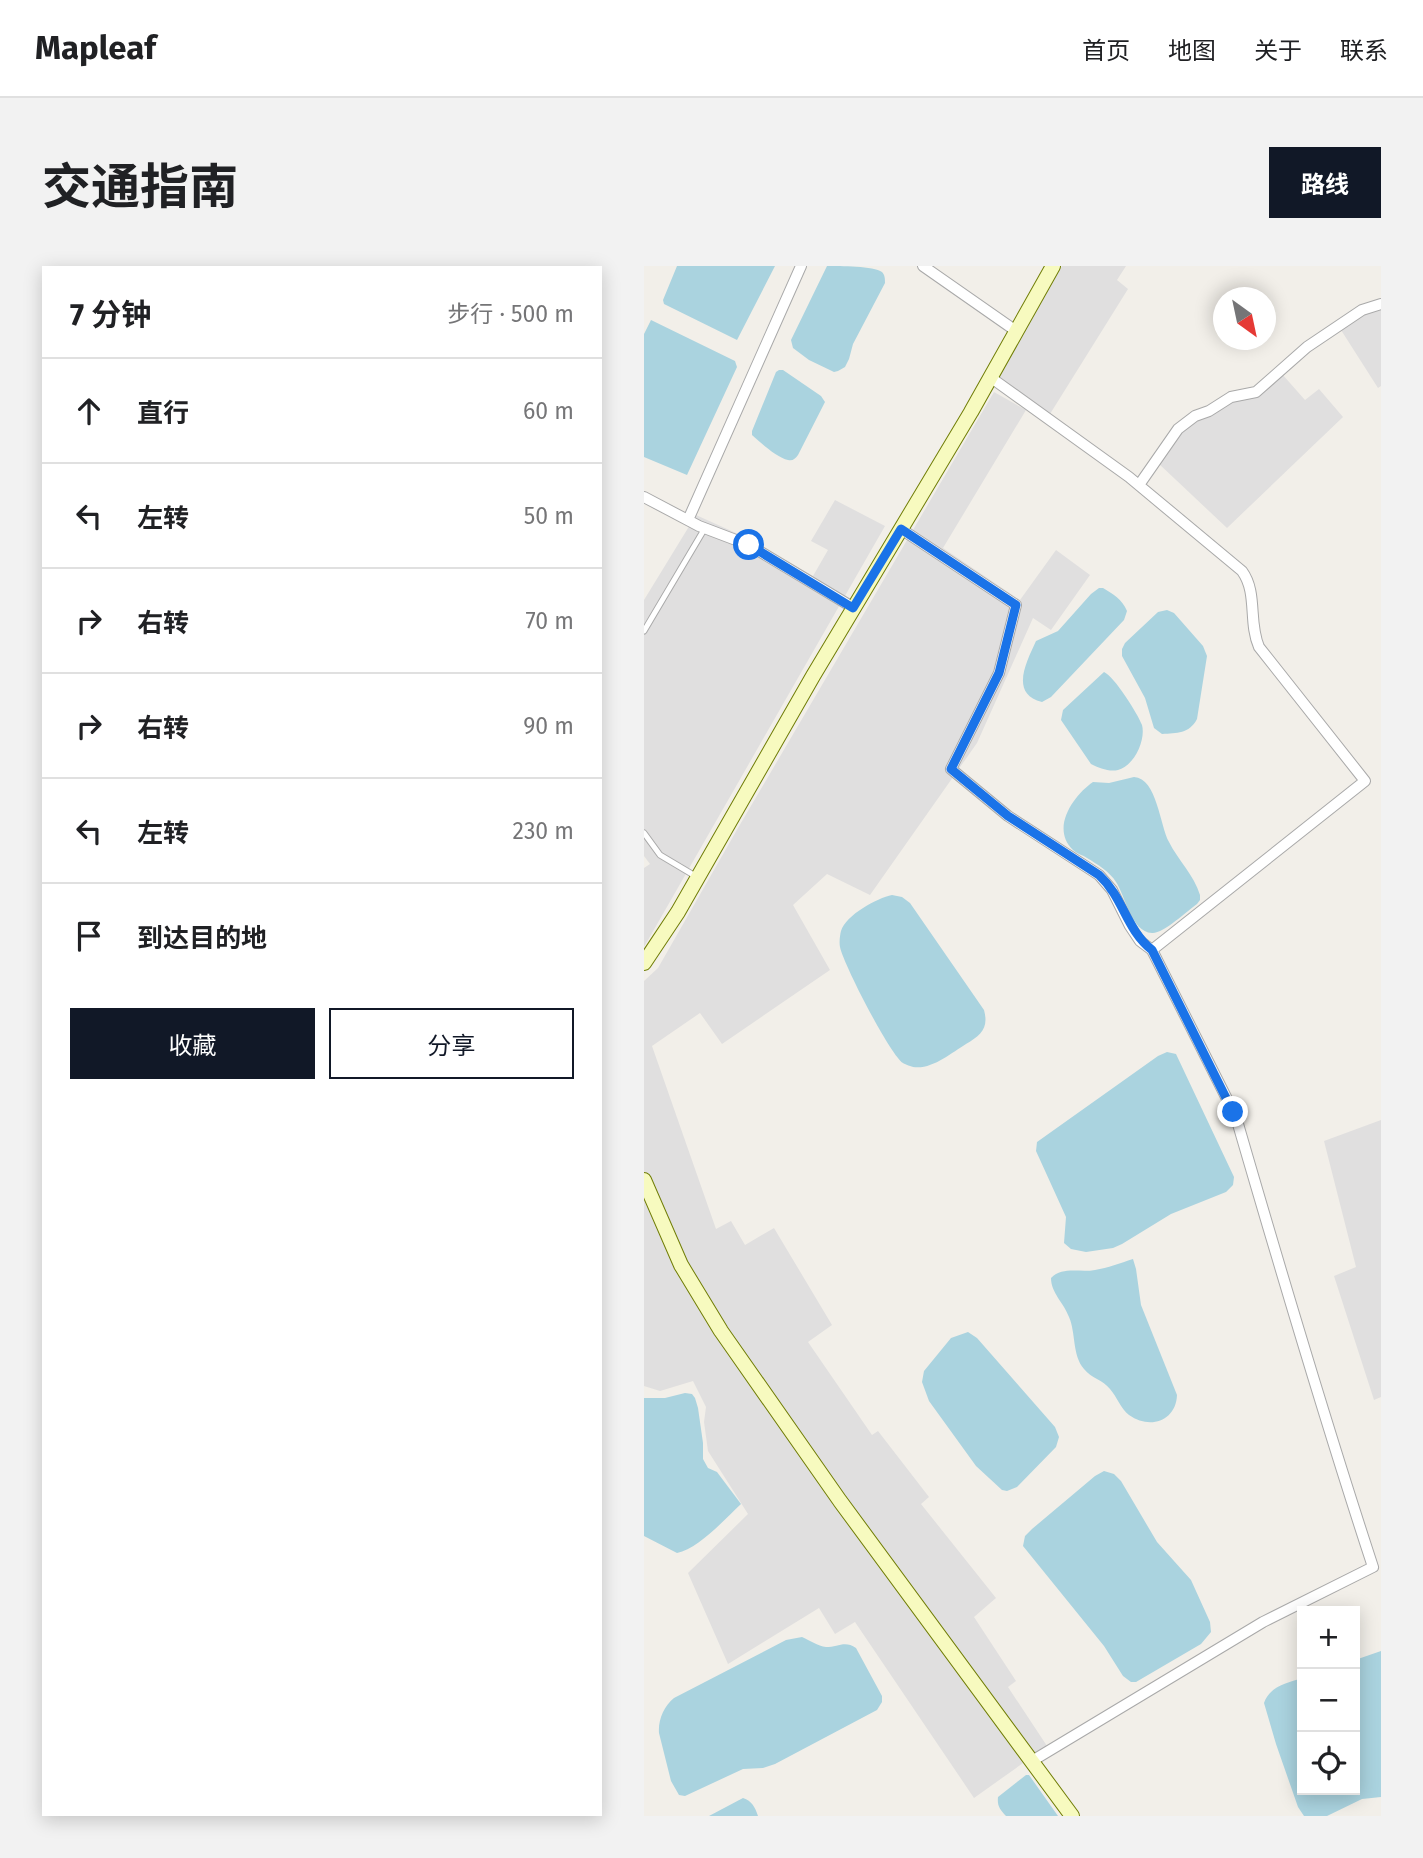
<!DOCTYPE html>
<html lang="zh">
<head>
<meta charset="utf-8">
<style>
  :root { --surface:#fff; --page:#f2f2f2; --text:#202124; --muted:#757577; --line:#e0e0e0; --accent:#111827 }
  body { margin:0; font-family:"Fira Sans","Noto Sans SC",sans-serif; background:var(--page); color:var(--text) }
  .controls { position:absolute; right:21px; bottom:21px; display:grid; overflow:hidden; border-radius:0px; box-shadow:0 4px 18px #0003 }
  .controls button { width:63px; height:63px; display:grid; place-items:center; padding:0; border:0; border-bottom:2px solid var(--line); background:var(--surface); color:var(--text); font:35px sans-serif }
  .compass { position:absolute; left:569px; top:21px; width:63px; height:63px; border-radius:50%; background:var(--surface); box-shadow:0 4px 18px #0003; rotate:147deg }
  .stop { position:absolute; width:21px; height:21px; margin:-16px; border:5px solid #1a73e8; border-radius:50%; background:#fff }
  .stop.end { background:#1a73e8; border-color:#fff; box-shadow:0 2px 7px #0008 }
  .list { margin:0; padding:0; list-style:none }
  h2 { display:flex; justify-content:space-between; align-items:center; height:91px; margin:0; padding:0 28px; font-size:30px }
  h2 small { font-size:23px; font-weight:400; color:var(--muted) }
  .list li { display:grid; grid-template-columns:46px 1fr auto; gap:21px; align-items:center; box-sizing:border-box; height:105px; padding:0 28px; border-top:2px solid var(--line) }
  .list b { display:block; font-size:26px; white-space:nowrap }
  .list em { font-size:23px; font-style:normal; color:var(--muted) }
  .actions { display:flex; gap:14px; padding:21px 28px }
  .actions a { flex:1; padding:16px 0; border:2px solid var(--accent); border-radius:0px; text-align:center; font-size:24px; color:var(--accent) }
  .actions .main { background:var(--accent); color:#fff }
  .icon { flex:none; width:38px; height:38px; fill:none; stroke:currentColor; stroke-width:2; stroke-linecap:round; stroke-linejoin:round }
  .map { position:relative; flex:none; width:737px; height:1550px; overflow:hidden; border-radius:0px }
  header { display:flex; align-items:center; gap:42px; box-sizing:border-box; height:98px; padding:0 35px; background:var(--surface); border-bottom:2px solid var(--line) }
  header strong { font-size:33px }
  nav { display:flex; gap:38px; margin-inline-start:auto; font-size:24px }
  .intro { display:flex; align-items:center; justify-content:space-between; box-sizing:border-box; height:168px; padding:0 42px }
  h1 { margin:0; font-size:49px }
  .button { padding:18px 32px; border-radius:0px; background:var(--accent); color:#fff; font-size:24px; font-weight:700 }
  main { display:flex; gap:42px; padding:0 42px }
  aside { flex:1; background:var(--surface); border-radius:0px; box-shadow:0 4px 18px #0003 }
  .map>svg:first-child { display:block }
  .residential { fill:#e0dfdf }
  .water { fill:#aad3df }
  .lines { fill:none; stroke-linecap:round; stroke-linejoin:round }
  .lane-casing { stroke:#a9a9a9; stroke-width:7 }
  .street-casing { stroke:#a9a9a9; stroke-width:12 }
  .secondary-casing { stroke:#707d05; stroke-width:16 }
  .lane { stroke:#fff; stroke-width:5 }
  .street { stroke:#fff; stroke-width:10 }
  .secondary { stroke:#f7fabf; stroke-width:14 }
  .route { stroke:#1a73e8; stroke-width:9 }
</style>
</head>
<body>
<header>
<strong>Mapleaf</strong>
<nav><a>首页</a><a>地图</a><a>关于</a><a>联系</a></nav>
</header>
<div class="intro"><h1>交通指南</h1><a class="button">路线</a></div>
<main>
<aside>
<h2>7 分钟<small>步行 · 500 m</small></h2>
<ul class="list">
<li><svg class="icon" aria-label="ahead" viewBox="0 0 24 24"><path d="M12 20V5M6 11l6-6 6 6"/></svg><div><b>直行</b></div><em>60 m</em></li>
<li><svg class="icon" aria-label="left" viewBox="0 0 24 24"><path d="M17 20v-9H6M10 6l-5 5 5 5"/></svg><div><b>左转</b></div><em>50 m</em></li>
<li><svg class="icon" aria-label="right" viewBox="0 0 24 24"><path d="M7 20v-9h11M14 6l5 5-5 5"/></svg><div><b>右转</b></div><em>70 m</em></li>
<li><svg class="icon" aria-label="right" viewBox="0 0 24 24"><path d="M7 20v-9h11M14 6l5 5-5 5"/></svg><div><b>右转</b></div><em>90 m</em></li>
<li><svg class="icon" aria-label="left" viewBox="0 0 24 24"><path d="M17 20v-9H6M10 6l-5 5 5 5"/></svg><div><b>左转</b></div><em>230 m</em></li>
<li><svg class="icon" aria-label="arrive" viewBox="0 0 24 24"><path d="M6 21V4h12l-3 4 3 4H6"/></svg><div><b>到达目的地</b></div></li>
</ul>
<div class="actions"><a class="main">收藏</a><a>分享</a></div>
</aside>
<div class="map">
<svg width="737" height="1550" viewBox="0 0 737 1550">
  <rect width="100%" height="100%" fill="#f2efe9"/>
  <path class="residential" d="M418,0h64l-9,14 11,9 -78,125 -55,-38z
    M737,42v78l-3,2 -37,-58 31,-20z
    M638,108l23,26 14,-11 24,28 -116,111 -69,-65 19,-29 17,-15 28,-13 37,-13z
    M350,126l32,18 -83,138 77,52 36,-50 34,25 -39,55 -18,-12 -56,125 -107,152 -43,-21 -34,31 37,65 -108,74 -22,-31 -48,33 64,183 15,-8 14,24 29,-17 58,97 -24,17 64,93 6,-4 51,66 -8,7 75,94 -22,19 42,64 -8,6 39,59 -73,52 -119,-176 -20,12 -16,-26 -91,56 -40,-91 60,-59 -40,-63 -4,-29 2,-15 -13,-26 -33,10 -16,-5v-405l14,-13 80,-140z
    M191,234l50,26 -241,421v-79l6,-4 -6,-8v-256l52,-85 51,23 66,38 15,-26 -17,-9z
    M737,854v277l-7,3 -40,-124 22,-9 -32,-126z"/>
  <path class="water" d="M33,0h98l-38,74 -73,-36 -1,-4z
    M183,0c13,0 47,0 55,6 3,3 3,7 3,11l-32,61 -4,15 -4,8 -7,4 -4,1 -25,-12 -16,-12 -2,-8z
    M7,54l84,41 2,6 -50,108 -43,-18v-123z
    M135,104h4l38,26 4,6 -27,53c-3,4 -5,6 -10,5 -11,-2 -28,-18 -36,-25v-4l24,-59z
    M455,322h4c10,6 19,11 24,23l-3,9 -73,77 -9,5c-33,-8 -15,-41 -6,-61l22,-10 33,-37z
    M523,344l7,3 29,33 4,10 -10,63c-8,15 -20,14 -35,15l-8,-6 -9,-30 -23,-42v-7l3,-6 33,-31z
    M460,406c10,4 34,42 38,53 4,15 -8,41 -24,45 -9,2 -19,-2 -27,-6l-30,-44 2,-10z
    M490,511c23,1 26,49 35,65 9,18 25,33 31,53v5l-3,4c-10,7 -34,30 -45,29 -21,-1 -27,-38 -36,-51 -6,-10 -19,-18 -29,-24 -4,-3 -10,-4 -14,-8 -23,-22 1,-55 20,-68l16,1z
    M248,629l10,2 8,6 74,107c5,18 -3,25 -18,34 -15,9 -34,26 -53,23 0,0 -9,-3 -10,-4 -13,-8 -60,-100 -63,-116 -1,-5 0,-12 1,-16 5,-16 36,-33 51,-36z
    M523,786l9,2 58,123 -1,8 -7,7 -55,22 -49,30 -9,4 -27,4 -15,-3 -7,-6 2,-26 -30,-66 1,-9 121,-86z
    M489,993l3,10 5,36 36,90c-1,26 -27,35 -48,20 -8,-6 -12,-18 -19,-26 -7,-9 -19,-11 -26,-20 -12,-14 -8,-36 -15,-52 -5,-14 -18,-24 -18,-39 12,-12 29,-5 44,-8 13,-2 25,-7 38,-11z
    M324,1066l9,6 78,89 4,10 -3,10 -39,40 -10,4 -5,-1 -26,-24 -47,-65 -7,-19 2,-11 27,-33z
    M41,1127l7,1 3,4 3,10 5,35v16l5,9 9,4 24,32c-16,15 -43,45 -64,49l-33,-17v-138h21z
    M460,1205l10,3 7,7 36,61 34,38 19,42 1,10 -10,12 -65,38h-5l-8,-6 -19,-30 -81,-100 2,-10 7,-7 63,-53z
    M158,1371c7,3 16,9 24,10 12,0 19,-7 30,1l26,48v6l-5,8 -102,54 -12,4 -20,1 -58,27 -6,-1 -8,-14 -12,-48c-1,-13 5,-27 15,-35l112,-58z
    M737,1385v146l-19,2 -35,17h-23l-6,-9 -22,-63 -12,-41c6,-17 23,-20 38,-25v112h53v-130z
    M382,1509h3l29,41h-52c-6,-7 -9,-10 -8,-19z
    M99,1532c9,3 12,9 15,18h-49z"/>
  <g class="lines">
    <defs>
      <path id="lane" d="M0,365l61,-103
        M0,567l16,22 37,22"/>
      <path id="street" d="M279,0l93,65
        M346,111l139,100 113,94c16,22 6,51 17,76l106,134 -213,169
        M495,219l39,-56 17,-13 14,-5 22,-14 25,-5 51,-45 55,-37 19,-6
        M0,231l55,29 50,19 105,63
        M44,254l113,-254
        M257,263l115,76 -17,68 -48,96 57,47 91,59 13,15 18,36 10,15 12,9 76,151 10,23c43,148 87,297 135,443l-110,55 -231,139"/>
      <path id="secondary" d="M0,697l34,-51 135,-236 158,-264 82,-146
        M0,914l37,85 40,66 119,170 232,315"/>
    </defs>
    <use href="#lane" class="lane-casing"/>
    <use href="#street" class="street-casing"/>
    <use href="#secondary" class="secondary-casing"/>
    <use href="#lane" class="lane"/>
    <use href="#street" class="street"/>
    <use href="#secondary" class="secondary"/>
  </g>
  <g class="lines">
    <path class="route" d="M105,279l104,63 48,-79 115,76 -17,68 -48,96 57,47 91,59c25,23 26,53 53,75l81,162"/>
  </g>
</svg>
<div class="controls">
<button>+</button>
<button>−</button>
<button><svg class="icon" aria-label="locate" viewBox="0 0 24 24"><circle cx="12" cy="12" r="6"/><path d="M12 2v4M12 18v4M2 12h4M18 12h4"/></svg></button>
</div>
<svg class="compass" viewBox="-18 -18 36 36"><path d="M0-13l5 13h-10z" fill="#e53935"/><path d="M0 13l5-13h-10z" fill="#757577"/></svg>
<div class="stop" style="left:105px;top:279px"></div>
<div class="stop end" style="left:589px;top:846px"></div>
</div>
</main>
</body>
</html>
